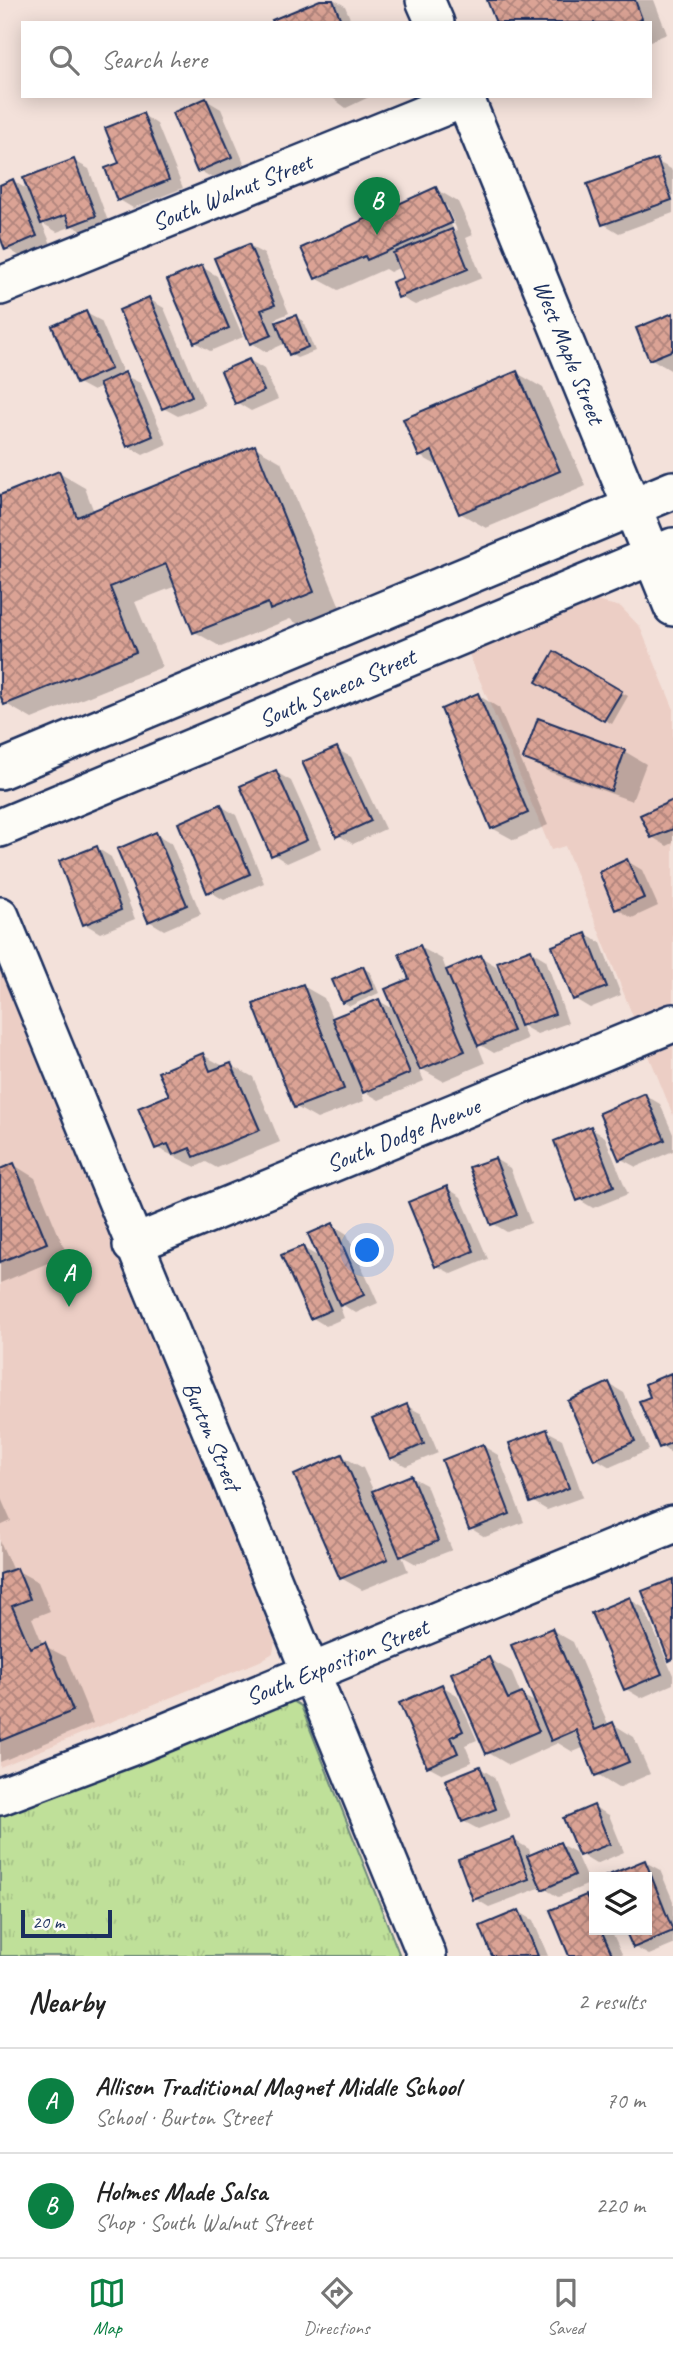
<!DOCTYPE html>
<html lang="en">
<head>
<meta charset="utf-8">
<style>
  :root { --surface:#fff; --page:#f6f6f6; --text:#222; --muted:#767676; --line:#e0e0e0; --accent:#0b8043 }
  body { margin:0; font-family:Caveat,sans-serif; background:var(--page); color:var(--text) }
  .controls { position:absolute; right:21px; bottom:21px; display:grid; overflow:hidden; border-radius:0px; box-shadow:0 4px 18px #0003 }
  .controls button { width:63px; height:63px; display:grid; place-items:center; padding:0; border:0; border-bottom:2px solid var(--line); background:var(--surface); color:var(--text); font:35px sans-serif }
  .scale { position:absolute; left:21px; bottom:18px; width:91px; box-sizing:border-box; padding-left:7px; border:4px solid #1b2f5e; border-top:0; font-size:19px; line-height:24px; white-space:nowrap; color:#1b2f5e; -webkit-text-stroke:5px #fdfcf7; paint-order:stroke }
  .you { position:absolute; left:368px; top:1251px; width:24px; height:24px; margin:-18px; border:5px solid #fff; border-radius:50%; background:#1a73e8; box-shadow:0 0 0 10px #1a73e833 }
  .badge { display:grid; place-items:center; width:46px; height:46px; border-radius:50%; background:var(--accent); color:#fff; font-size:23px; font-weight:700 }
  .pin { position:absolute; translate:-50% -58px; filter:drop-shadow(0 2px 4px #0008) }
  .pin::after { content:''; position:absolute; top:37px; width:24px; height:21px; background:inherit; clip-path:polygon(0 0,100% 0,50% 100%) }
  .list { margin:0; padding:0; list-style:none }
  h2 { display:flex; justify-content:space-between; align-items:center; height:91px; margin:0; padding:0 28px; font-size:30px }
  h2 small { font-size:23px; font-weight:400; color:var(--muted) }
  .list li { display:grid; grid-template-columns:46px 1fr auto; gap:21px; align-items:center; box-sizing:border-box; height:105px; padding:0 28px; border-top:2px solid var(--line) }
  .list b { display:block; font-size:26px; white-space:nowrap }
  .list p { margin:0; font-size:23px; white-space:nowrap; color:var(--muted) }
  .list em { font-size:23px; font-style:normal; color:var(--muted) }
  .icon { flex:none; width:38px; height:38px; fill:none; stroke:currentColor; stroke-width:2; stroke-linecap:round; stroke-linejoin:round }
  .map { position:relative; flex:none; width:673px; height:1956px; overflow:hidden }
  .search { position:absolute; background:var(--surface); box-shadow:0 4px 18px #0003; left:21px; right:21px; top:21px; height:77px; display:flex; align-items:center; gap:18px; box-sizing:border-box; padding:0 24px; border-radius:0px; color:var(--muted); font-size:26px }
  .sheet { height:301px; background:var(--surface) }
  nav { display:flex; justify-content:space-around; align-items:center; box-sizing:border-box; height:98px; border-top:2px solid var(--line); background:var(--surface); font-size:19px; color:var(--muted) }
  nav a { display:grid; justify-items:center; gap:4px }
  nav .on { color:var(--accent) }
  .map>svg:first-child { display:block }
  .built { fill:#eccec5 }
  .grass { fill:url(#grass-tufts); stroke:#6d887c; stroke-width:2 }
  .shadow { fill:#0003; fill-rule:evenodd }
  .building { fill:url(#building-cross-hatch); stroke:#1b2f5e; stroke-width:2 }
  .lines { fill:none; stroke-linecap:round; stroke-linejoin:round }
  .minor-casing { stroke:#1b2f5e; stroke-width:42 }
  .minor { stroke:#fdfcf7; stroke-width:37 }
  .labels { text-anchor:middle; stroke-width:5; stroke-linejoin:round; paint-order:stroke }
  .street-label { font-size:24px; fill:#1b2f5e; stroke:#fdfcf7 }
</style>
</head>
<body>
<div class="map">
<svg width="673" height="1956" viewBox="0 0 673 1956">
  <defs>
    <pattern id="grass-tufts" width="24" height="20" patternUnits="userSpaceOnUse" patternTransform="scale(1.75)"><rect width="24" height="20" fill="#bfe099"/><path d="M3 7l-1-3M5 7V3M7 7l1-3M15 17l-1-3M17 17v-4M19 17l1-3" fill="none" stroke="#a4c086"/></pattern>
    <pattern id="building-cross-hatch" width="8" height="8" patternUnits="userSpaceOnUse" patternTransform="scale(1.75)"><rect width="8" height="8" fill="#dba395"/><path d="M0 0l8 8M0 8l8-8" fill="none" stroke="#b1857d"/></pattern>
  </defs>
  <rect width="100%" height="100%" fill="#f3e1da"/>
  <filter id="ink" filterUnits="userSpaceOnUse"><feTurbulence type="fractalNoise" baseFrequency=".0143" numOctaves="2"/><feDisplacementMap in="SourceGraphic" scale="14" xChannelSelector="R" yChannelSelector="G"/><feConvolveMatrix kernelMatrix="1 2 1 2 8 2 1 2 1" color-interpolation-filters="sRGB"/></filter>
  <g filter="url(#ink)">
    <path class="built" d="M596,601l25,6 19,20 33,80v295l-39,17 -69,-173 -14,4 -83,-198 102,-44z
      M0,971l275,671 -2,11 -13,8 -260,106z
      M673,1044v71l-25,-62z"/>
    <path class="grass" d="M286,1697l15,9 99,250h-400v-140l267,-114z"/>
    <path class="shadow" d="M324,0h11l10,6 7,17h-76z
      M488,0h166l13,34 -17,7v-18h-153z
      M330,96h41l-25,12z
      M206,100l15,9 24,56 -31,14 -15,-9z
      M143,115l14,9 26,64 -50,20 -15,-9 3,-35z
      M74,161l15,8 20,55 -23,9 -13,-7 -16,6 -15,-9 9,21 -30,13 -14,-9 -7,-15v-46l13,-6 17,10z
      M656,161l15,8 2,5v39l-54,20 -15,-9z
      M436,189l22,13 15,33 -7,3 16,40 -67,27 -15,-8 6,-18 -5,-12 -11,5 -5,-3 -47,21 -22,-12zM442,205h4l11,25 -3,1z
      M249,246l15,8 25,59 -14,6 2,5 19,-7 7,4 12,30 -18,7 -7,-4 -4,-11 -20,9 -14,-9z
      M202,267l15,9 26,61 -33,14 -15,-9z
      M149,299l15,9 41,97 -27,11 -15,-8z
      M86,313l15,8 23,54 16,8 27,61 -24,11 -15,-9 -26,-59 -9,4 -15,-8z
      M673,315v55l-1,1 -22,-13z
      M249,360l15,9 14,30 -27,12 -15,-9z
      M517,373l26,15 43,98 -100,42 -26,-15 -20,-46 -20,-11z
      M255,447l26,15 59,145 -42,17 -8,-5 -69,28 -26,-15 -19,-46 -41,16 27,65 -130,52 -26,-15 -6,-14v-193l59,-24 26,15 9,24z
      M554,654l74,42 -16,28 -73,-43z
      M478,695l21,13 49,117 -34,15 -22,-12z
      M336,749l15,8 34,72 -32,15 -15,-9z
      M624,751l22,13 -14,37 -85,-30 -22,-12z
      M276,772l15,9 30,67 -34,15 -14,-9z
      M673,802v41l-6,3 -15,-9z
      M221,806l15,9 28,68 -40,17 -15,-9z
      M156,834l15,9 30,71 -37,16 -15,-9z
      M97,848l14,9 24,62 -35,14 -15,-9z
      M627,861l15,9 16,36 -26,12 -15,-9z
      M586,935l15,8 20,52 -31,13 -15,-9z
      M420,947l22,12 5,13 34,-15 15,9 7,16 28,-31 15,9 22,63 -31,11 -16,-9 6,14 -33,14 -17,-10 8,20 -42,18 -25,-14 6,14 -45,19 -19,-11 4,12 -47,18 -21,-12 7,-121 21,12 9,22 46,-19 18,10 14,-31z
      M363,968l7,4 9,21 -29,13 -7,-4z
      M203,1055l22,12 6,-2 22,12 27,65 -63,26 -11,-6 -10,5 -39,-19 14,-52z
      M645,1095l15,9 13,30v17l-37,16 -15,-8z
      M590,1128l15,9 23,57 -35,14 -15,-9z
      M495,1159l15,9 21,55 -24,9 -15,-9z
      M14,1165l21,13 32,77 -67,28v-112z
      M447,1188l14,9 27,62 -36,15 -15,-8z
      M333,1225l14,9 31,69 -22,10 -18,-11 6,16 -18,8 -15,-9 -8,-69 18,10z
      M671,1375l2,1v78l-13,-8 -8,-48z
      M609,1384l15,9 25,57 -39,17 -15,-9z
      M407,1406l15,8 16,39 -32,13 -15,-8z
      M547,1431l15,8 21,58 -36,13 -15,-9z
      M483,1446l15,9 26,67 -39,15 -15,-9z
      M342,1456l21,12 11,24 37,-15 15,8 26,65 -36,14 -14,-8 6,15 -46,19 -21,-12z
      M0,1496l11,25 -11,5z
      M0,1541l13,30 3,-1 22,12 12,29 -18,7 11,27 23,12 27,66 -93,39z
      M629,1599l15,9 29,67v9l-32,14 -15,-9z
      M552,1630l21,12 36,84 4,-2 21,13 16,37 -32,14 -21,-13 -12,-28 -12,5 -15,-9 -49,22 -22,-13 2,-93 22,12 10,24 16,8z
      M442,1686l15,9 20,45 -12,5 7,17 -29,12 -15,-8z
      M480,1768l14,9 16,40 -32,12 -15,-8z
      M594,1807l15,8 15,37 -28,12 -15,-9z
      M514,1840l15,9 2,7 29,-12 15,8 14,32 -31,13 -16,-10 -53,20 -15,-9z
      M645,1862l15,8 13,31v44l-24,10 -15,-8 -7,-17h20v-53h-39z
      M586,1897l8,4v29h17l12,26h-52z
      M518,1911l15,9 15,36h-54z"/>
    <path class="building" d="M320,0h13l9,23h-68l-2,-3z
      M487,0h148l7,19 -9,4h-137z
      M206,98l26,59 -35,15 -25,-59z
      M143,113l26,67 -52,21 -12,-33 14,-5 -14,-35z
      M74,159l22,57 -26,10 -4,-11 -25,9 -18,-46z
      M657,159l15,41 -70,25 -15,-41z
      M13,179l24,57 -32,14 -5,-13v-52z
      M436,187l16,36 -85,37 -2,-4 -50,23 -14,-31z
      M452,229l16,40 -70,29 -6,-16 11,-4 -10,-25z
      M249,244l26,61 -14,5 11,25 -22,9 -36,-86z
      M202,265l27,63 -35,15 -27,-63z
      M149,297l43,99 -30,13 -43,-99z
      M86,311l25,58 -35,15 -24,-58z
      M673,313v37l-24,10 -13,-32z
      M296,315l12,32 -19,8 -13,-33z
      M249,359l15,32 -29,13 -14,-33z
      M517,371l43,100 -101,43 -27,-63 -13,6 -16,-38z
      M125,372l28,64 -26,11 -28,-63z
      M255,445l59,147 -44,18 -2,-7 -75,30 -27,-69 -56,23 26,65 -132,53 -4,-10v-200l59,-24 18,46z
      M554,651l68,40 -18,30 -68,-39z
      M478,693l50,120 -37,16 -50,-120z
      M538,718l87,32 -14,41 -88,-32z
      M337,747l34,74 -35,16 -34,-75z
      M276,770l31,70 -36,16 -31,-70z
      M673,800v29l-22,9 -11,-23z
      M221,804l29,70 -43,19 -29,-70z
      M156,832l31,73 -39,17 -31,-73z
      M97,846l24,64 -38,15 -24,-64z
      M627,859l17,39 -29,12 -16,-38z
      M586,933l21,54 -34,13 -21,-54z
      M420,945l45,106 -45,19 -35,-81 24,-10 -10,-25z
      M531,949l24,65 -35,12 -23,-64z
      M481,955l32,76 -35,15 -32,-76z
      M363,966l10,23 -31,14 -10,-23z
      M303,984l41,105 -50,19 -41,-104z
      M379,999l31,74 -47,20 -31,-75z
      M203,1053l7,18 21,-8 29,67 -66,27 -4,-9 -17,7 -5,-11 -13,5 -17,-41 31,-13 -11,-23z
      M645,1093l20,47 -46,20 -20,-47z
      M591,1126l23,60 -37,15 -23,-60z
      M495,1158l22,57 -26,10 -22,-58z
      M14,1163l33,80 -47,19v-93z
      M447,1186l27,65 -39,16 -27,-65z
      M333,1223l31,72 -24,11 -32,-72z
      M303,1246l28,64 -21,9 -29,-64z
      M671,1373l2,69 -14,6 -20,-47 11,-4 -5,-13z
      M609,1382l26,59 -41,19 -26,-59z
      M407,1404l17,40 -34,15 -18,-40z
      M547,1429l22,59 -39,15 -21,-60z
      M483,1444l27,70 -41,16 -27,-70z
      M342,1454l46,105 -48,20 -46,-104z
      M411,1475l27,66 -38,16 -28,-66z
      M17,1568l13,31 -18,7 18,42 15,-6 28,69 -73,30v-167z
      M673,1579v80l-4,2 -27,-70z
      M630,1597l32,77 -38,16 -33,-77z
      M552,1628l43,102 18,-8 16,40 -34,14 -19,-46 -25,11 -40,-96z
      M489,1657l19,42 14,-6 17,38 -53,23 -35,-81z
      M442,1684l21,47 -12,6 7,16 -31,14 -28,-64z
      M480,1766l16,43 -34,13 -17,-42z
      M594,1805l16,39 -31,12 -16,-38z
      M514,1838l15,41 -56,21 -15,-41z
      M560,1842l15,33 -33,15 -15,-34z
      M645,1860l28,71 -40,17 -8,-18h22v-53h-43z
      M586,1895l8,19v16h7l11,24 -5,2h-38l-19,-46z
      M519,1910l19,46h-46l-12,-30z"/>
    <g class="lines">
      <defs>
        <path id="minor" d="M425,0l10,23
          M464,96l209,511
          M0,286l465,-188
          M0,770l673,-280
          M0,828l673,-281
          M0,916l427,1040
          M132,1245l541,-222
          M0,1796l130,-49 543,-223"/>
      </defs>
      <use href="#minor" class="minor-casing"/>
      <use href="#minor" class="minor"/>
    </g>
  </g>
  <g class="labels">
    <g class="street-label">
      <text transform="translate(232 192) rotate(-22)" y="8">South Walnut Street</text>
      <text transform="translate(569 352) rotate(68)" y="8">West Maple Street</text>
      <text transform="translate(337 688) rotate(-23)" y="8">South Seneca Street</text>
      <text transform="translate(403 1135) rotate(-22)" y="8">South Dodge Avenue</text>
      <text transform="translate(212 1436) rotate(67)" y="8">Burton Street</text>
      <text transform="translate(337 1662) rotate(-22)" y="8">South Exposition Street</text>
    </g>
  </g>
</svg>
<div class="controls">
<button><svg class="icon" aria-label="layers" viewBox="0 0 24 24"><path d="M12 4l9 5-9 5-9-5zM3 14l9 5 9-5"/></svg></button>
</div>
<div class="scale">20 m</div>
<div class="you"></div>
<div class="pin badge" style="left:69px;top:1307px">A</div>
<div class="pin badge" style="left:377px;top:235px">B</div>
<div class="search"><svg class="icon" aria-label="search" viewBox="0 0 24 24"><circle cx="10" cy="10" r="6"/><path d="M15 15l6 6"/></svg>Search here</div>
</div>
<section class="sheet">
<h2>Nearby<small>2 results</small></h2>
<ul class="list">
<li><span class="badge">A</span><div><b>Allison Traditional Magnet Middle School</b><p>School · Burton Street</p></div><em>70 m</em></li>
<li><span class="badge">B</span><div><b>Holmes Made Salsa</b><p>Shop · South Walnut Street</p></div><em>220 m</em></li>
</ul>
</section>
<nav>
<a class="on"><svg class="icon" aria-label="map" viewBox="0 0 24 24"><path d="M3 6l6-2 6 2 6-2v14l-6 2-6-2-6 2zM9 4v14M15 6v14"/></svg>Map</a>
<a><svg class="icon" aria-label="directions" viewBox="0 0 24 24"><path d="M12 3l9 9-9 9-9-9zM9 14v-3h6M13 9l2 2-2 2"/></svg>Directions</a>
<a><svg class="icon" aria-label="saved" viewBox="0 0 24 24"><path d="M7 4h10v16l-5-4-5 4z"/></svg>Saved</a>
</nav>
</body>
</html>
